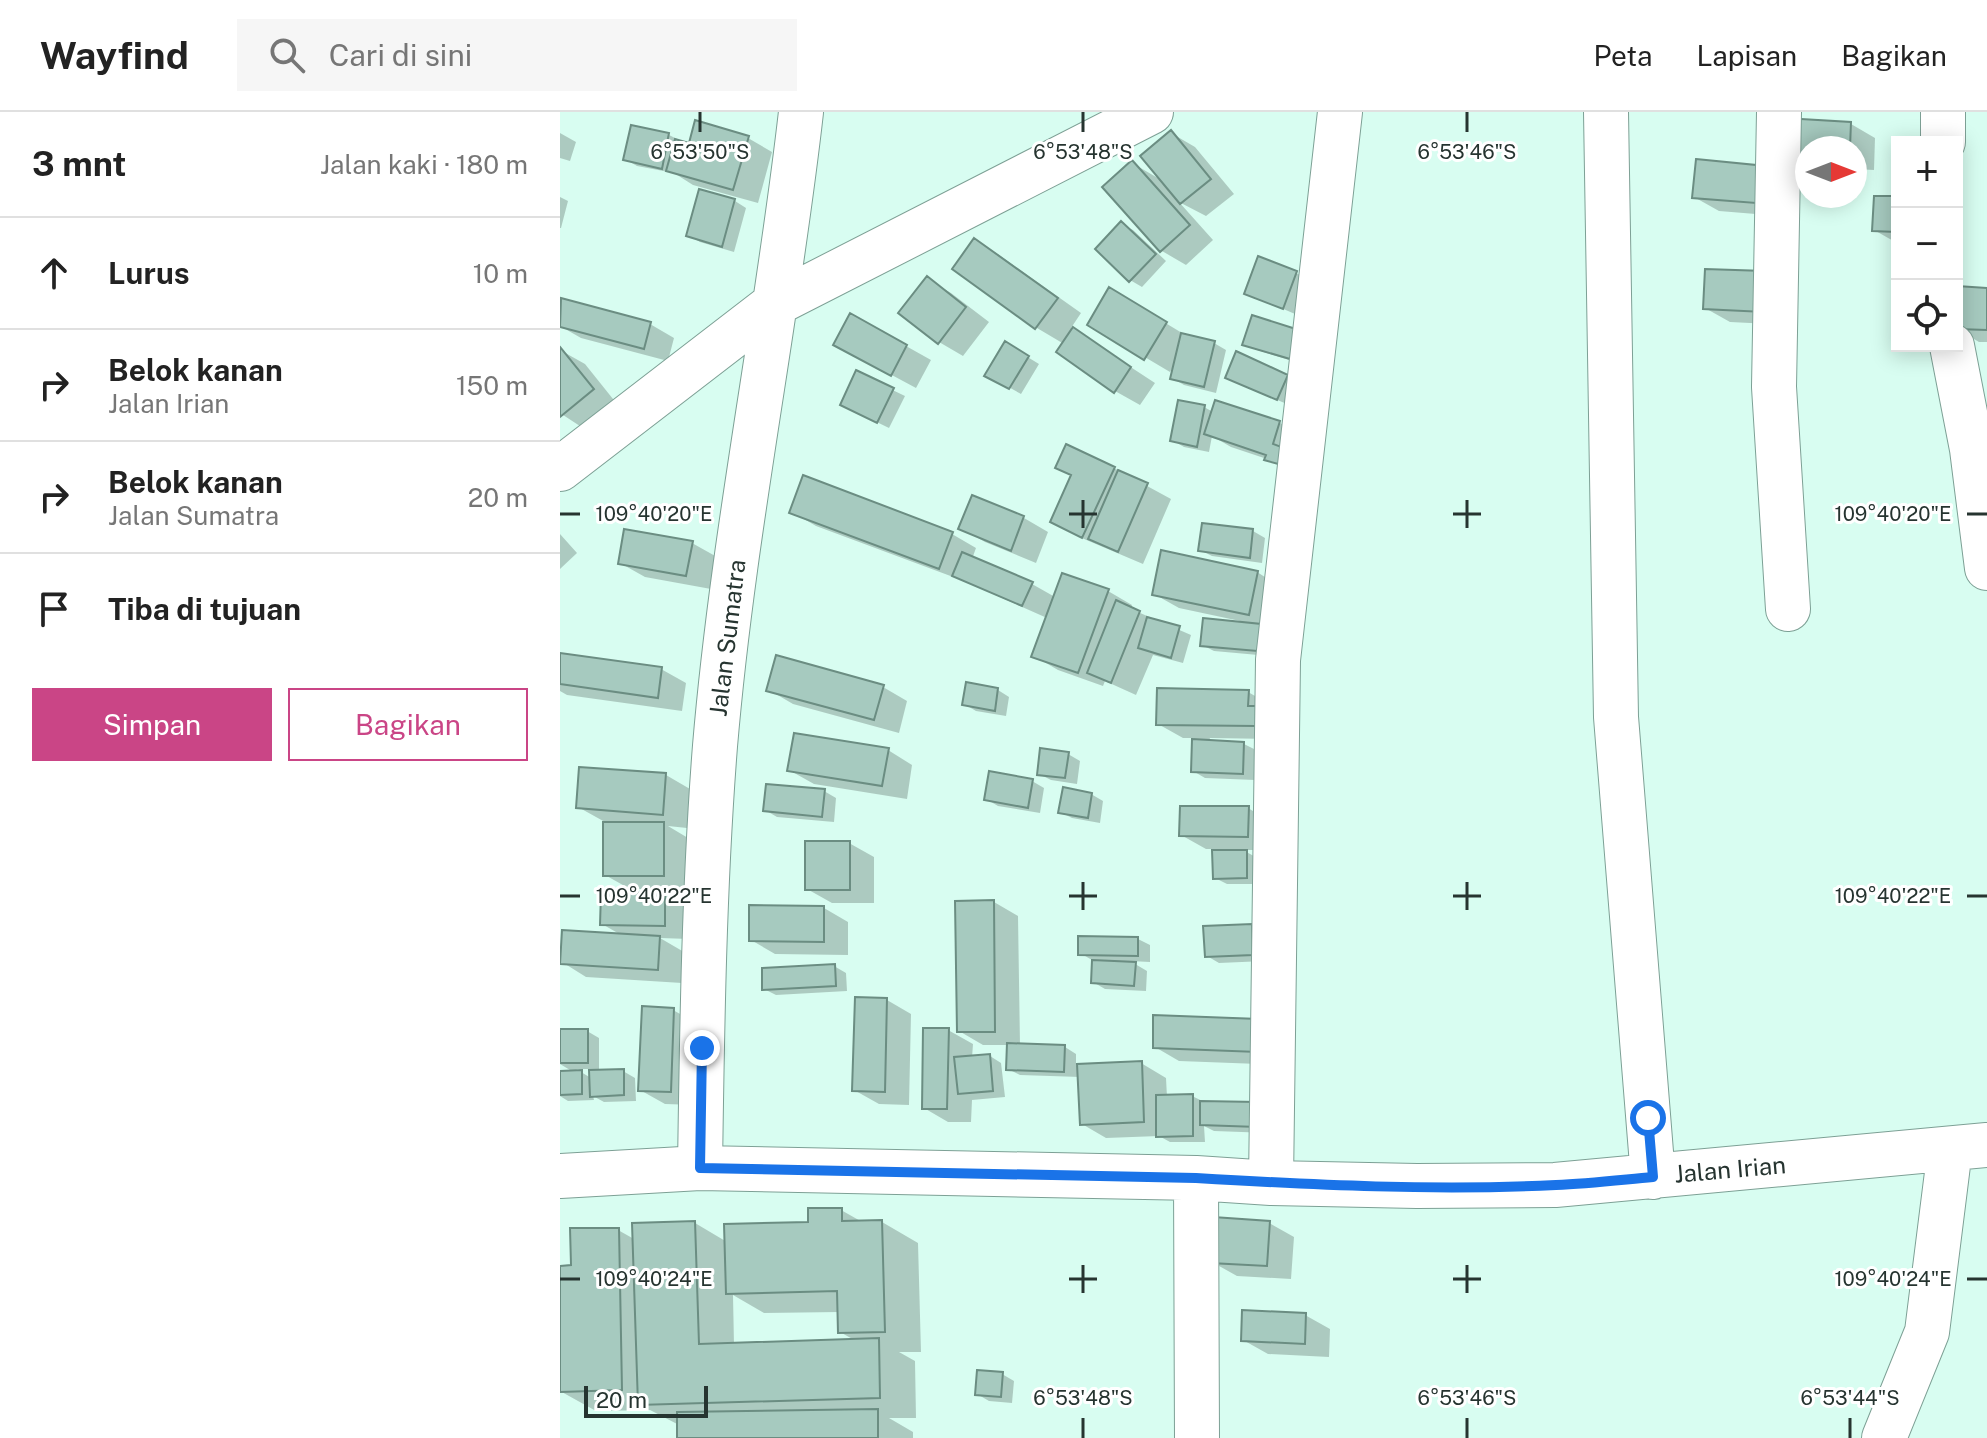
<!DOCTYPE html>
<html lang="id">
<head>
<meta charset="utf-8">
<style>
  :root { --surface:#fff; --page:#f6f6f6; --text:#222; --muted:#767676; --line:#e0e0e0; --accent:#ca4586 }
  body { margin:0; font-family:"Public Sans",sans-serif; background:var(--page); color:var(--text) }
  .controls { position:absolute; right:24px; top:24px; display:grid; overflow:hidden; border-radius:0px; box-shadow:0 4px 20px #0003 }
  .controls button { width:72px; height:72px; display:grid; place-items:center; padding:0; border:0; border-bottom:2px solid var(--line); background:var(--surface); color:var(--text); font:40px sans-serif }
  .compass { position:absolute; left:1235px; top:24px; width:72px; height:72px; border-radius:50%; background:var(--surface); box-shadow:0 4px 20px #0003; rotate:90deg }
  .scale { position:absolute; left:24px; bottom:20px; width:124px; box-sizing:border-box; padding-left:8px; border:4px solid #263430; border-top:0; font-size:22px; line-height:28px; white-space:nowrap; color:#263430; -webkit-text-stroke:6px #fff; paint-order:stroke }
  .stop { position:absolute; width:24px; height:24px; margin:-18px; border:6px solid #1a73e8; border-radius:50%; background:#fff }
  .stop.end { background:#1a73e8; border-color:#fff; box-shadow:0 2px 8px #0008 }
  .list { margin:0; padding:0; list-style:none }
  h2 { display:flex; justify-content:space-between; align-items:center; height:104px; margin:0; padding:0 32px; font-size:34px }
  h2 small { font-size:26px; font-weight:400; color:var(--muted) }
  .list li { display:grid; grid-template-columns:52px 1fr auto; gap:24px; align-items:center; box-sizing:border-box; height:112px; padding:0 32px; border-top:2px solid var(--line) }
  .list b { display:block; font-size:30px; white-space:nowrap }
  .list p { margin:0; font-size:26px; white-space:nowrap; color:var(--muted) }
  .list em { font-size:26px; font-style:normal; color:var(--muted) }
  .actions { display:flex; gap:16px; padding:24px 32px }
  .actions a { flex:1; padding:18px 0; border:2px solid var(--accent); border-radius:0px; text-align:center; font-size:28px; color:var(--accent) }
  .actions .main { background:var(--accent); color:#fff }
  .icon { flex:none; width:44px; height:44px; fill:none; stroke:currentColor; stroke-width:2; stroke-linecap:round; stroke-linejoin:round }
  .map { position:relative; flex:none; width:1427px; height:1326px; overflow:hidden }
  header { display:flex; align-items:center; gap:48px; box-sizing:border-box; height:112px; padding:0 40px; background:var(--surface); border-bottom:2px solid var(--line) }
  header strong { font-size:38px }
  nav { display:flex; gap:44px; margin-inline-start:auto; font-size:28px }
  .search { width:560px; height:72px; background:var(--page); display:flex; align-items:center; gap:20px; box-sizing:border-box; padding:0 28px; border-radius:0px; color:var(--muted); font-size:30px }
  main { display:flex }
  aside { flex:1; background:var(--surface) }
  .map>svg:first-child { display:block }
  .shadow { fill:#0003; fill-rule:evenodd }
  .building { fill:#a6cabf; stroke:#6b8d82; stroke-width:2 }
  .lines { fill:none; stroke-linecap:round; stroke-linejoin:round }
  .minor-casing { stroke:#7da095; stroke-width:46 }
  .minor { stroke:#fff; stroke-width:44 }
  .route { stroke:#1a73e8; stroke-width:10 }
  .ticks { fill:none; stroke:#263430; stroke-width:3 }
  .labels { text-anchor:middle; stroke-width:6; stroke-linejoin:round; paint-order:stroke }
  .street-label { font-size:24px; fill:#263430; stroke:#fff }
  .ticks-label { font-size:20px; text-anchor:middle; fill:#263430; stroke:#fff; stroke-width:6; stroke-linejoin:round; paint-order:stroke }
</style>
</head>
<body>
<header>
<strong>Wayfind</strong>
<div class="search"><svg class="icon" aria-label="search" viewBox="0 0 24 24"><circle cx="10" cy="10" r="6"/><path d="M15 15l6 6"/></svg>Cari di sini</div>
<nav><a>Peta</a><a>Lapisan</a><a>Bagikan</a></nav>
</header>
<main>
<aside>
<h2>3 mnt<small>Jalan kaki · 180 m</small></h2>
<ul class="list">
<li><svg class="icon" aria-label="ahead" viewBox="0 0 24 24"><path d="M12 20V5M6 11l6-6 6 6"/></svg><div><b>Lurus</b></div><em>10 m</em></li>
<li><svg class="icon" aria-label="right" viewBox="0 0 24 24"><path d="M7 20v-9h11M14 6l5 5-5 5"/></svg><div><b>Belok kanan</b><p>Jalan Irian</p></div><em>150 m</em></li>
<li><svg class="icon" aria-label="right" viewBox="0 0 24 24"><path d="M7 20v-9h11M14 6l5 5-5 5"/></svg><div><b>Belok kanan</b><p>Jalan Sumatra</p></div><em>20 m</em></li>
<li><svg class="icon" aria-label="arrive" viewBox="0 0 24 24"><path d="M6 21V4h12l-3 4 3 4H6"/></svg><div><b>Tiba di tujuan</b></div></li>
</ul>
<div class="actions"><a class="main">Simpan</a><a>Bagikan</a></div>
</aside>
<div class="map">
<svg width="1427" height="1326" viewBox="0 0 1427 1326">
  <rect width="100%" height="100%" fill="#d8fdf1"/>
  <path class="shadow" d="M1291,12l24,14 -1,32 -19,-1v-21h-48v17l-20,-11z
    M0,21l16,9 -6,19 -10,-3z
    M611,21l24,14 39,47 -28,22 -27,-14 34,38 -27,25 -24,-14 -57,-64 27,-24 31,18z
    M109,23l22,11 57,-8 24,14 -14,51 -65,-18 -19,-12 -37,-7 -12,-7z
    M1196,55l24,14v35l-61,-5 -25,-14z
    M140,79l35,10 11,7 -12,44 -34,-10 -12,-7z
    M0,85l8,4 -7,27h-1z
    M1337,86v45l-23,-13z
    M561,112l12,6 33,31 -24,26 -12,-7z
    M415,129l24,14 82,58 -10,15 84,55 -15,22 -25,-14 -51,-47 -27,-16 -82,-59z
    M1146,159l82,54 -58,-3 -25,-14z
    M736,161l12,6 -13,35 -49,-21z
    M367,167l24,14 38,29 -26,34 -24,-14z
    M1427,178v52h-8l-22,-13v-35z
    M2,189l88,23 24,14 -6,23 -87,-23 -21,-12z
    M574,192l53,32 27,7 12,7 -10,43 -32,-8 -12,-7 3,-14 -5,8 -81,-48z
    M738,220l4,32 -45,-14 -12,-6z
    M446,232l33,20 -18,30 -34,-19z
    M346,234l25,14 -15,28 -56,-30z
    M0,238l25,14 32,40 -31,26 -26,-17z
    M297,261l48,23 -16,32 -35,-17z
    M727,265l12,6 -10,22 -50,-22z
    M656,290l64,21 24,14 -13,36 -21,-13 -39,-13 -19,-11 -3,16 -25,-5 -12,-7 32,-33 9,5z
    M554,356l57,31 -28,65 -66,-28 -24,-14z
    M413,385l51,21 24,14 -12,31 -51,-21 -24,-14z
    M232,400l160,22 24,14 -4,11 60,25 23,13 53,-6 24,14 -1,4 60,26 -8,28 -30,-8 -17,40 -31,-14 -2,5 -45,-16 -24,-14 13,-38 -83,-37 -148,-55z
    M643,413l50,6 12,7 -3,25 -50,-7 -12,-6z
    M0,422l17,19 -17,16z
    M132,431l25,14 -6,32 -66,-12 -25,-14z
    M697,460l24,15v70l-67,-6 -12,-6 38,-21v-3l-61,-13 -25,-14z
    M0,543l101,14 25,14 -4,28 -115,-16 -7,-4z
    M323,575l24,14 -8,32 -106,-29 -24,-14z
    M438,578l11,7 -3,19 -30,-5 -12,-7z
    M688,580l25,14 7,33 -70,-1 -1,4 35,2 12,6 -1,30 -50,-2 -12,-7 1,-33h-11l-25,-14z
    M328,638l24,15 -5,34 -93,-15 -25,-14z
    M508,642l12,7 -3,23 -26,-4 -12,-6z
    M21,657l85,6 24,14 -3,39 -19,-2 20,12v51h-58l-25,-14v-53l-27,-15z
    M472,669l12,7 -4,25 -42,-7 -12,-7z
    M264,679l12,7 -2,24 -57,-5 -12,-7z
    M531,682l12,7 -3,22 -28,-5 -12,-6z
    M688,696l25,15 -1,27h-29l16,9v25h-32l-12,-6 -1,-29h-8l-25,-14z
    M289,731l25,14v46h-42l-25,-14z
    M105,783l24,14v30l-29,-1 24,14 -2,31 -96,-6 -24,-15 61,-26 -21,-12z
    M434,790l24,14 2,129 45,2 11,7v12l65,-3 25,15 1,19 25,-1 77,37 -55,-2 -10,-5 1,16h-35l-11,-6 -53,2 -24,-14 -2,-47 -60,-2 -12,-6 1,-24h-26l-24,-14z
    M264,796l24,14v33l-73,-1 -24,-14z
    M692,814l11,7 2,28 -46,2 -12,-7z
    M578,827l12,6v17l-20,-1 17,10 -1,20 -41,-2 -12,-7 -1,-22 -12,-7z
    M274,854l12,7 1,18 -71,4 -12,-6z
    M327,888l24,14 -2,91 -30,-1 -25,-14z
    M113,898l25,14 -3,81 -30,-1 -25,-14z
    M698,909l24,44 -103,-4 -24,-14z
    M388,918l25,14 -1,14 18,-2 11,7 4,34 -33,3 -1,22h-23l-24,-14z
    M0,919h27l12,7v33h24l12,7 1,23 -32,1 -11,-6 1,4 -26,1 -8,-5v-23h15l-15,-9zM16,957h15v9z
    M281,1098l23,13 18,-1 36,21 3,109h-22l16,9 1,57h-27l24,14v6h-234v-13l-29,-15 -54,1 -36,-20v-123l13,-1 45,-37 16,9 61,-16 32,19 83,-18zM173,1183l31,18 76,-1v20l16,9 -122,4z
    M709,1111l25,14 -3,42 -54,-3 -25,-14z
    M745,1203l25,14 -1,28 -61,-3 -25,-14z
    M442,1262l12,7 -2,22 -23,-2 -12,-7z"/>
  <path class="building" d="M1224,6l67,4 -1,26h-43v8l-22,-1z
    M135,8l54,16 -16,54 -67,-19 9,-32 14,4z
    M71,13l38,8 -7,36 -39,-9z
    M611,18l40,49 -31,25 -40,-48z
    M1136,47l60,6v38l-64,-5z
    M572,48l58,65 -30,27 -58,-65z
    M139,77l36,10 -13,48 -36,-11z
    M1314,84h23v36l-25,-1z
    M561,109l35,33 -27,28 -34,-33z
    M414,126l84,60 -23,31 -83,-60z
    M698,144l39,15 -14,38 -39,-15z
    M1145,157l60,2 -1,41 -61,-3z
    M367,164l39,31 -28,37 -40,-31z
    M1397,174l30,2v42l-30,-1z
    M549,175l58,35 -23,38 -57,-35z
    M1,186l90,24 -7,27 -84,-22z
    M290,201l57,32 -16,31 -58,-31z
    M692,203l47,15 -9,29 -48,-14z
    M513,215l58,40 -17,26 -58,-41z
    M621,221l34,8 -11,46 -34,-8z
    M445,229l24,15 -20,33 -25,-13z
    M0,235l34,42 -34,28z
    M676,239l52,24 -11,25 -52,-22z
    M296,258l38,18 -17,35 -37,-18z
    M618,288l27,5 -8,42 -27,-6z
    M655,288l65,21 -7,23 14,5 -5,16 -18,-5 2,-5 -62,-21z
    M506,332l49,23 -33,71 -32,-16 21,-47 -16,-7z
    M558,358l30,13 -30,69 -30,-13z
    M243,363l150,57 -14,37 -150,-56z
    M412,383l52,21 -13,35 -53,-22z
    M642,411l51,6 -3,29 -52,-7z
    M64,417l69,12 -7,35 -68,-12z
    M601,438l97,21 -9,44 -97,-20z
    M402,440l71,30 -11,24 -70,-30z
    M502,461l47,16 -31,84 -47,-16z
    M556,488l24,11 -29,72 -24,-10z
    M587,505l33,9 -9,32 -33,-10z
    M643,506l68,7 -2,27 -69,-6z
    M0,541l102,14 -4,31 -98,-14z
    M216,543l108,30 -10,35 -108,-29z
    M406,570l32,6 -3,23 -33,-6z
    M597,576l92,2 -1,16h8v20l-100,-1z
    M234,621l95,15 -7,38 -95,-15z
    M632,627l52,3 -1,32 -52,-2z
    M480,636l29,4 -4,26 -28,-3z
    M19,655l87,6 -3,42 -87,-7z
    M429,659l44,8 -5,29 -44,-8z
    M206,672l59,5 -3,28 -59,-6z
    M503,675l29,6 -4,25 -30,-5z
    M620,694h69l-1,31 -69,-1z
    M43,710h61v54h-61z
    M245,729h45v49h-45z
    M652,738h35v28l-34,1z
    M41,780l64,1v33l-65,-1z
    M434,788l1,132h-38l-2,-131z
    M189,793l75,1v36l-75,-1z
    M692,812l1,31 -48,2 -2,-31z
    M2,818l98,6 -2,34 -98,-6z
    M518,824l60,1v19l-60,-1z
    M532,848l44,2 -2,24 -43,-3z
    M275,852l1,22 -74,4v-22z
    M295,885l32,1 -2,94 -33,-1z
    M82,894l32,2 -3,84 -33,-1z
    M593,903l106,4 -1,33 -105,-4z
    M363,916h26l-2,81h-25z
    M0,917h28v34h-28z
    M447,931l58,2 -1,27 -58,-2z
    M430,942l3,37 -35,3 -4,-37z
    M582,949l2,61 -64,3 -3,-61z
    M64,957v26l-34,2 -1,-27z
    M22,958v24l-22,1v-24z
    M633,982v42l-37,1v-42z
    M640,989l58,1v25l-58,-2z
    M248,1096h34v13l40,-1 3,112 -47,1 -1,-42 -111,3 -2,-70 84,-2z
    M653,1105l57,4 -3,45 -57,-3z
    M135,1109l4,123 180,-6 1,60 -242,7 -6,-182z
    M10,1116h49l3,162 -62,2v-126l11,-1z
    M682,1198l64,3 -1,31 -64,-3z
    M417,1258l26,2 -2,25 -26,-2z
    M318,1297v29h-201v-26z"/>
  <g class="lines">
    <defs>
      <path id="minor" d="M1046,0l10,605 37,460
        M1219,0l-5,275 14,222
        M1383,0v30
        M1392,234l20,103
        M1427,333l-15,4 15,119
        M0,357l213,-164 378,-193
        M140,1056c2,-141 4,-282 15,-422 18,-213 62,-422 86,-634
        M0,1064l140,-8 496,10 75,5 146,3 138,-1 432,-40
        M636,1066l1,260
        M711,1071l7,-523 62,-548
        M1324,1326l43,-106 23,-183"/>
    </defs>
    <use href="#minor" class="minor-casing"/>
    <use href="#minor" class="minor"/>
  </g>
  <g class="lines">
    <path class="route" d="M142,936l-2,120 496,10c119,7 240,13 360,7 32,-1 64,-5 97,-8l-5,-59"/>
  </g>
  <path class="ticks" d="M140,0v20M523,0v20M907,0v20M523,388v28M907,388v28M0,402h20M509,402h28M893,402h28M1407,402h20M523,770v28M907,770v28M0,784h20M509,784h28M893,784h28M1407,784h20M523,1153v28M907,1153v28M0,1167h20M509,1167h28M893,1167h28M1407,1167h20M523,1306v20M907,1306v20M1290,1306v20"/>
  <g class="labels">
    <g class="street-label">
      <text transform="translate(168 526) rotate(-83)" y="8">Jalan Sumatra</text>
      <text transform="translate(1170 1058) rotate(-5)" y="8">Jalan Irian</text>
    </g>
  </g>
  <g class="ticks-label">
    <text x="140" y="47">6°53'50"S</text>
    <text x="523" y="47">6°53'48"S</text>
    <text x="907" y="47">6°53'46"S</text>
    <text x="1333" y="409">109°40'20"E</text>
    <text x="94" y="409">109°40'20"E</text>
    <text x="1333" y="791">109°40'22"E</text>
    <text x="94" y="791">109°40'22"E</text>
    <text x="1333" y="1174">109°40'24"E</text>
    <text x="94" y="1174">109°40'24"E</text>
    <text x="523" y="1293">6°53'48"S</text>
    <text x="907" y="1293">6°53'46"S</text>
    <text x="1290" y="1293">6°53'44"S</text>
  </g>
</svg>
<div class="controls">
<button>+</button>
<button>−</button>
<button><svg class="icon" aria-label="locate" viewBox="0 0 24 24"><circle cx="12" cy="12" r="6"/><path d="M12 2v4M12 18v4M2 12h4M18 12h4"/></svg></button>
</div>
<svg class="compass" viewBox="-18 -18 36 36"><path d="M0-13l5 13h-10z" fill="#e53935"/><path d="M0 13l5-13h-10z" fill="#767676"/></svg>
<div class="scale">20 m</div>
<div class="stop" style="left:1088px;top:1006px"></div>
<div class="stop end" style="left:142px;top:936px"></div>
</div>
</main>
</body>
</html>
